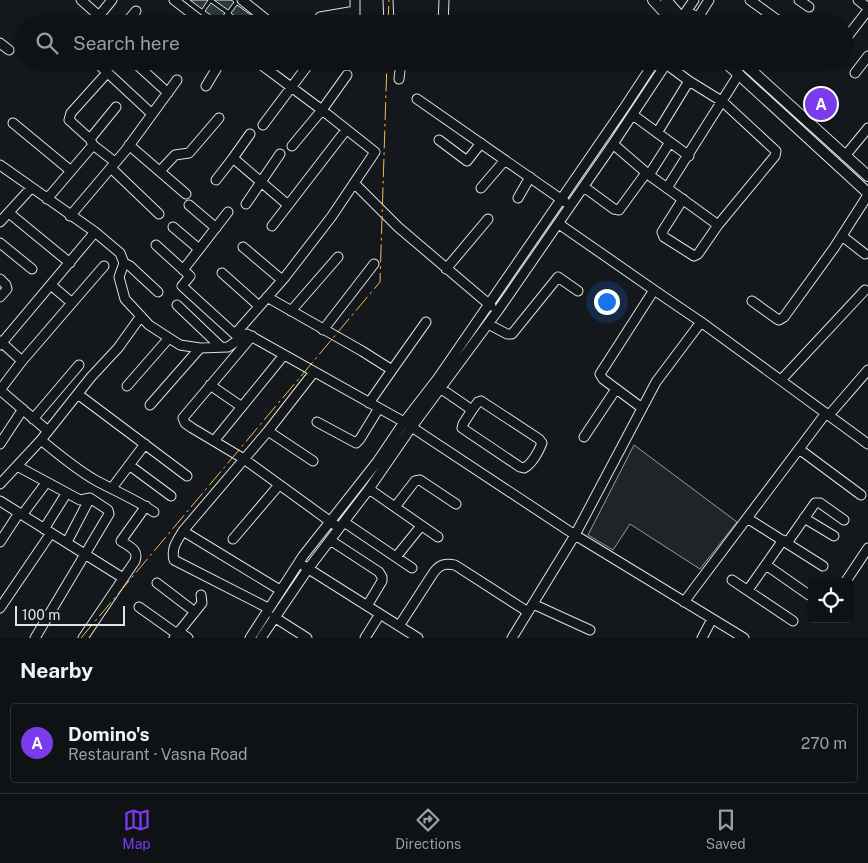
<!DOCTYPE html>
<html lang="en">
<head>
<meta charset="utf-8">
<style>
  :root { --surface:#0f1215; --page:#181b1e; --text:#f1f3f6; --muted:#9b9ea0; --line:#2f3234; --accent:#7c3aed }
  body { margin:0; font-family:"Public Sans",sans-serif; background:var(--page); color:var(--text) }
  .controls { position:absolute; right:15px; bottom:15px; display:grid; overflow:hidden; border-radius:5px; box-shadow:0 1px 4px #0004 }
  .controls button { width:45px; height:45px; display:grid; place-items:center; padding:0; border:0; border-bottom:1px solid var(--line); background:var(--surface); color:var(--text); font:25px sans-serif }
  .scale { position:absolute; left:15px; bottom:12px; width:110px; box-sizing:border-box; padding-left:5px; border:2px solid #d8e6dc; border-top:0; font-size:14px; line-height:18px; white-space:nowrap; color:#d8e6dc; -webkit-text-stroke:4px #14181c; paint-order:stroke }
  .you { position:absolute; left:606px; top:301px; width:18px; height:18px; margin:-12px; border:4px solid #fff; border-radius:50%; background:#1a73e8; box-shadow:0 0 0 8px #1a73e833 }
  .badge { display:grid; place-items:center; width:32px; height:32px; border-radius:50%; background:var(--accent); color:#fff; font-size:16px; font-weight:700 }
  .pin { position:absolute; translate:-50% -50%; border:2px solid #fff; box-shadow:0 1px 5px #0006 }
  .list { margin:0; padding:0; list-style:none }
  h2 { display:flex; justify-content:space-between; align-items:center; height:65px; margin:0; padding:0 20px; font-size:21px }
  h2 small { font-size:16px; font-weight:400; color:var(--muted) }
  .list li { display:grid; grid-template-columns:32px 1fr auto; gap:15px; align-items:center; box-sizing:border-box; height:80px; margin:0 10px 10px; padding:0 10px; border:1px solid var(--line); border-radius:5px }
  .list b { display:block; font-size:19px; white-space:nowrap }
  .list p { margin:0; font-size:16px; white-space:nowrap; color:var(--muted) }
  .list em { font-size:16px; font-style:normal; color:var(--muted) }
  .icon { flex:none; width:28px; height:28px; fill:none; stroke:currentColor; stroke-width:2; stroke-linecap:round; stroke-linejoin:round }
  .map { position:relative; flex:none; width:868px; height:638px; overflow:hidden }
  .search { position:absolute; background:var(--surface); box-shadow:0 1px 4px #0004; left:15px; right:15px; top:15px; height:55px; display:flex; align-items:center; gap:12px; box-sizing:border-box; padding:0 18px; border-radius:28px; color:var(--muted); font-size:19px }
  .sheet { height:155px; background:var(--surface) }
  nav { display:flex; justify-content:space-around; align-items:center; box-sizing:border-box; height:70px; border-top:1px solid var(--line); background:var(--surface); font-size:14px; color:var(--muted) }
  nav a { display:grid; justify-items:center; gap:2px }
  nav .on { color:var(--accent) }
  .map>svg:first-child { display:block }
  .green { fill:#202428; stroke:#939e99 }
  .building { fill:#2c363c; stroke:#d8e6dc }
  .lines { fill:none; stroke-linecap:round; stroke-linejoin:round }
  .minor-casing { stroke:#d8e6dc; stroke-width:11 }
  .major-casing { stroke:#d8e6dc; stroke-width:12 }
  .minor { stroke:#14181c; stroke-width:9 }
  .major { stroke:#14181c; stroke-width:10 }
  .power { stroke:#ffb74d; stroke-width:1; stroke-dasharray:18 4 2.5 4; stroke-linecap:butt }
</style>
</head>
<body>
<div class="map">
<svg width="868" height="638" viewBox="0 0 868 638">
  <rect width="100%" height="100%" fill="#14181c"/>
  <path class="green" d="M634,445l103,77 -37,47 -70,-45 -17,26 -25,-15z"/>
  <path class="building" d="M190,0h18l-6,9z
    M214,0h17l3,2 -6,8z
    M211,3l14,10 -6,8 -14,-10z
    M237,5l14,10 -6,9 -14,-11z
    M229,17l10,7h-15z"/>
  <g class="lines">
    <defs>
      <path id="minor" d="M81,0l27,24
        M174,0l31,24
        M242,0l30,24
        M388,0l1,24
        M750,0l33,24
        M799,0l10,7
        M858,0l10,8
        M685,13l9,-13
        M99,16l13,-16
        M320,17l35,-6
        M697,19l12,-19
        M125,24l11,-13
        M355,24v-24
        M443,24l1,-24
        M844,41l24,-31
        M0,43l9,7
        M97,61l-1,1 56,52
        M133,61l35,32
        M666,64l23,17 34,21 53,49 -1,5 -57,69 -20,29 -4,2 -30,-19 -2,-5 21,-33
        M107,73l-36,40 -2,7 21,19 3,6 22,17
        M855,73l13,-17
        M399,79l2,-18
        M206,86l15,-25
        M417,99l148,103
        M633,115l56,41
        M13,123l58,48
        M263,125l48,-64
        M657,133l32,-52
        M250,134l-17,24 55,47
        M90,139l26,-32
        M439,140l28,21 14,-18
        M613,144l36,31 69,50
        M129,145l57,49
        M292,146l30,-36 25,-35
        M845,156l23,-28
        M0,165l95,67 25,21 4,10 -5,14 6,22 24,26 31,20 20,3 28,-1 19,-13 157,88 171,113 169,103
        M111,168l48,46
        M160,171l15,-16 14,-2 30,-35
        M649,175l21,-33
        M216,180l17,-22
        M354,183l44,44 93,79
        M584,187l30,22 5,1 27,-37
        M481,188l24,-28
        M667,188l72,-114
        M518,198l12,-21
        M47,199l46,-54
        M246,204l34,-50
        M189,205l27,23
        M9,213l61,50
        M70,216l56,-66 51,-70
        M0,222l31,-34
        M559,224l95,66
        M272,226l74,-96
        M173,227l26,22
        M842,236l23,18
        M0,243l32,26
        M156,245l34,31 -8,10 56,51
        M243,247l39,33
        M124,263l6,3 28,26
        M446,269l42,-50
        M183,270l45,-58
        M222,273l37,33
        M0,279l6,6 1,4 -7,8
        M267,297l95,54 30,19 -23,33
        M752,301l25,18 2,1 5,-3 50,-69 34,-53
        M72,303l32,-37
        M177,305l44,42
        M291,311l47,-54
        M488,324l19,10h5l46,-57 20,14
        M323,330l51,-66
        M235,334l50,-57 47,-61 43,-64 -53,-42 -66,-49
        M252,336l-69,82 2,5 7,5 52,31 91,66
        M0,341l22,20
        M0,345l95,-113
        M392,370l34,-48
        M781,380l84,-90
        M210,385l32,22
        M127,386l42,-48
        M440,388l32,22 6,-8 3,-1 58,38 3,4c-3,8 -10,21 -18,25l-4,-1 -58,-39 1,-4 9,-14
        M0,390l22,-29 50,-58 -21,-18
        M0,390l48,41
        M79,395l108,81
        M150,405l50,-57
        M642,408l-39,-29 -3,-5 54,-84 47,32 167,122
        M829,415l39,-45
        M33,419l46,-54
        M317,422l39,21 4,-4 19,-31
        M268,431l45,30
        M584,437l32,-48
        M41,440c17,14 35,29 54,40 20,11 40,19 59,32
        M214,441l70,-86
        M0,444l23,-35
        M799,449l62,46
        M129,465l42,31
        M17,466l63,34 10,-2 18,12 1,4 -74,124
        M0,484l41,-44 50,-63 27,-29 23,-32
        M112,488l33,-44
        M369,489l69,48
        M0,501l123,77
        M395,507l20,-26 5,-1 36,24
        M22,515l24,-32
        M747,518l76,48
        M804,518l30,18
        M344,522l68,46
        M44,529l22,-35
        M183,531l97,59
        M233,539l46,-54
        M330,540l49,32 3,5v4l-15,25
        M0,542l19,-29
        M67,542l23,-44
        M787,543l28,-40h5l24,17
        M396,557l25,-31
        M766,565l43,30
        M304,566l114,72
        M732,580l61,41
        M846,581l22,-33
        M157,583l38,29
        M748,590l35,-50
        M684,602l142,-189
        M533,604l57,26
        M139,607l38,27
        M0,608l51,-75
        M268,608l-94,-48c-3,-12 3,-19 9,-29l85,-100 46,-59
        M274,617l33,21
        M399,626l35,-54c6,-8 12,-9 21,-7l73,47
        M179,631l9,7
        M83,638l52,-77c4,-11 -5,-14 -14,-20l25,-35
        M174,638l28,-35 -1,-8
        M250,638l53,-82 74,-94 27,-40 34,-44 186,-270 31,-47
        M261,638l47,-69 61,-80 42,-61 88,-119 114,-165 55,-83
        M365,638l15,-24
        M512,638l63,-103 81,-153 45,-60
        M702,638l10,-19"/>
      <path id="major" d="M653,0l22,24
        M666,0l14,16
        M676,24l3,-7 8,-4 8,3 3,8
        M724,61l144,132
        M741,61l127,115"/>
    </defs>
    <use href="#minor" class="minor-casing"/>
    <use href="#major" class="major-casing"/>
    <use href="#minor" class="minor"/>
    <use href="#major" class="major"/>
    <path class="power" d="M388,24l1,-24
      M81,638l299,-356 7,-221"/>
  </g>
</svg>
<div class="controls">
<button><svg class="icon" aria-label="locate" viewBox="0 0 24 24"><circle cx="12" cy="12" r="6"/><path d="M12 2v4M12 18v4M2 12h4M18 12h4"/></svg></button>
</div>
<div class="scale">100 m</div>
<div class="you"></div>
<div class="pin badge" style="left:821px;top:104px">A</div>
<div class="search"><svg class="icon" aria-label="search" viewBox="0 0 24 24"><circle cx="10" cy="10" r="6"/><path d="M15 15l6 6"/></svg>Search here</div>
</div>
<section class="sheet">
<h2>Nearby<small></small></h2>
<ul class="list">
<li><span class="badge">A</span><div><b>Domino's</b><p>Restaurant · Vasna Road</p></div><em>270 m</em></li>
</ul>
</section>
<nav>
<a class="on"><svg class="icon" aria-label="map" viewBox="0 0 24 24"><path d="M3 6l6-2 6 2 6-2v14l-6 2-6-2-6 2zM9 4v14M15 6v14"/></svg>Map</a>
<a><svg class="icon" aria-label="directions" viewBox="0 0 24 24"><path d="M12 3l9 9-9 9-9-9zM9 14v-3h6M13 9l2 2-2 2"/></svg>Directions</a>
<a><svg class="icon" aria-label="saved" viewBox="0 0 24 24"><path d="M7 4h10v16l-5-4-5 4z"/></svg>Saved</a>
</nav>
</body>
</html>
